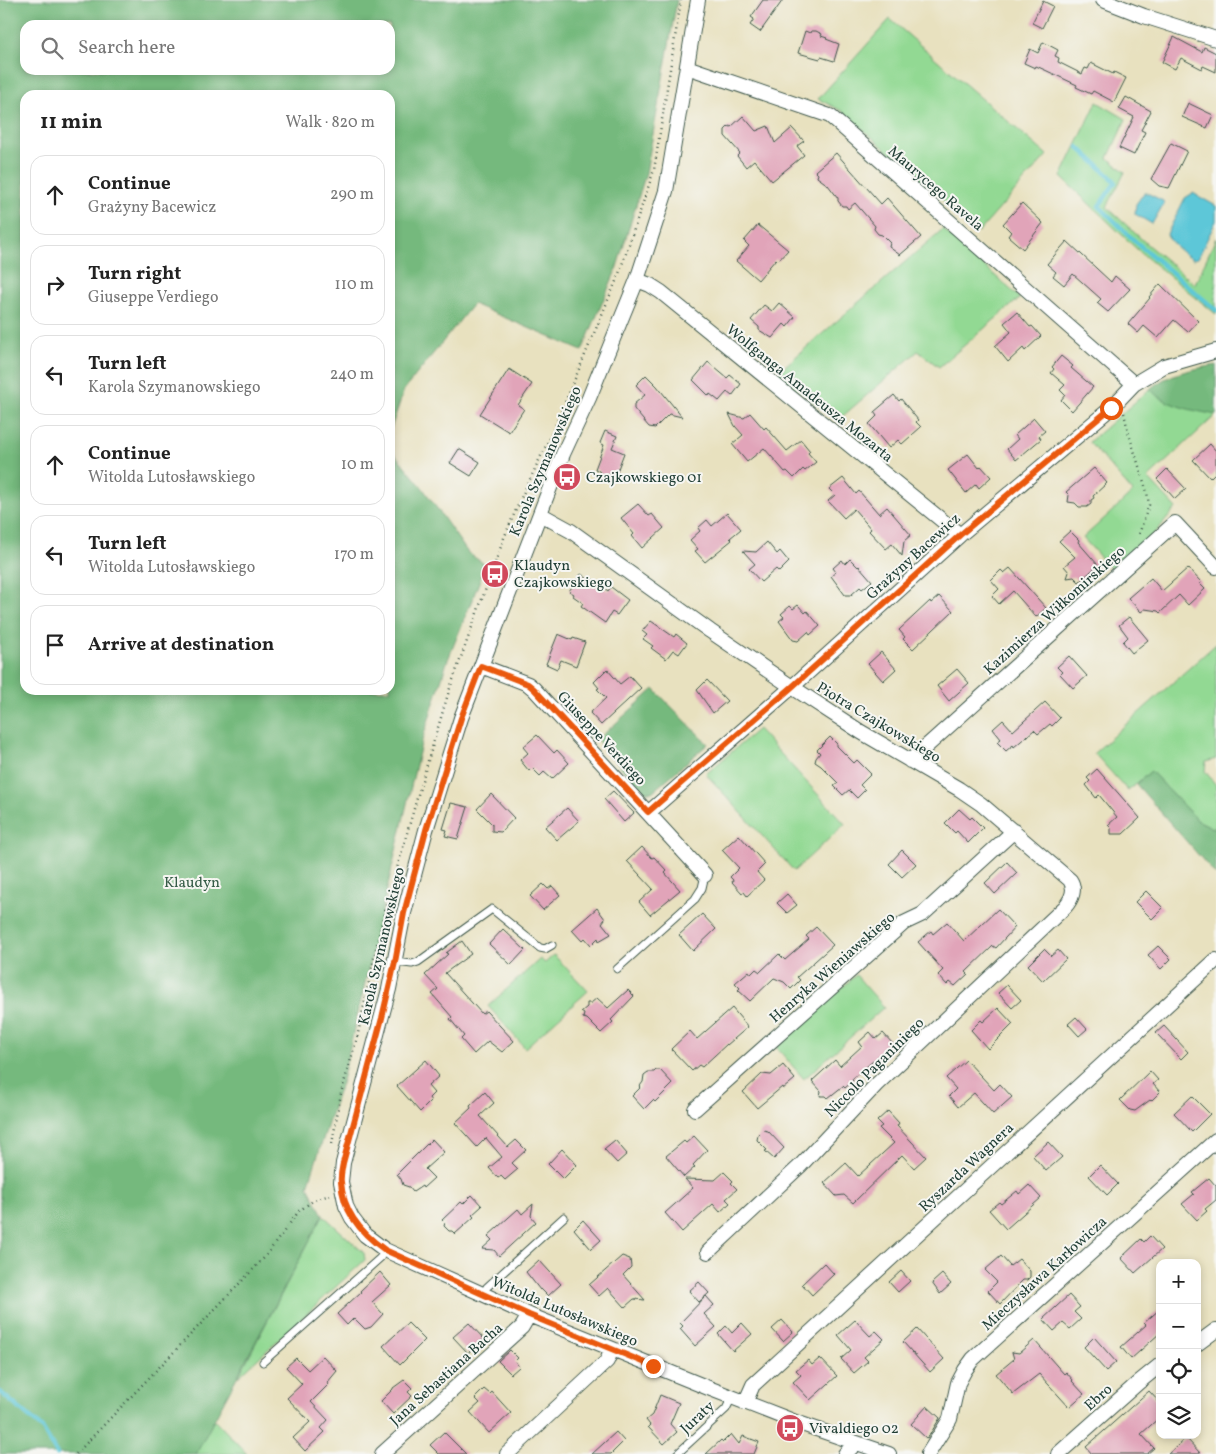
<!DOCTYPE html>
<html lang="en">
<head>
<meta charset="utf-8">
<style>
  :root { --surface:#fff; --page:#f6f6f6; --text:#222; --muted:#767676; --line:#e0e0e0 }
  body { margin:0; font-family:Vollkorn,serif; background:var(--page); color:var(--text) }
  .controls { position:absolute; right:15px; bottom:15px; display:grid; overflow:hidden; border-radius:10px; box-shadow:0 2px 8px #0003 }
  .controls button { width:45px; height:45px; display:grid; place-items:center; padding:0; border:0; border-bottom:1px solid var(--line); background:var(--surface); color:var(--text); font:25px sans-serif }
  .stop { position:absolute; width:15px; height:15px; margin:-11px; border:4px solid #ea580c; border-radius:50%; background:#fff }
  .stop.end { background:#ea580c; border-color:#fff; box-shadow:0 1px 5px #0008 }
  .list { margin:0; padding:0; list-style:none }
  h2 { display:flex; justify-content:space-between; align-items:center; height:65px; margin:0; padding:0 20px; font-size:21px }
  h2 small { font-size:16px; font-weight:400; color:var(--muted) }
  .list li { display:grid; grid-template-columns:32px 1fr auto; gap:15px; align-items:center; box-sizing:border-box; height:80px; margin:0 10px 10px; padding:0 10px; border:1px solid var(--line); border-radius:15px }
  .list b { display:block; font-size:19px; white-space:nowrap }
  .list p { margin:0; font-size:16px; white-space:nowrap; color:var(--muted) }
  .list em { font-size:16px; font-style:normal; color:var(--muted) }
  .icon { flex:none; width:28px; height:28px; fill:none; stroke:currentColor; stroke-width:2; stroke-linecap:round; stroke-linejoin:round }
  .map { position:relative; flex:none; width:1216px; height:1454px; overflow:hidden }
  .search { position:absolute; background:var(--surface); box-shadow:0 2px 8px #0003; left:20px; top:20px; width:375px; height:55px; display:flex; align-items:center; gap:12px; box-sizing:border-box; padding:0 18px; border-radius:15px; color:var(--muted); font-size:19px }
  .panel { position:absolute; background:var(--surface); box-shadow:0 2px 8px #0003; left:20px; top:90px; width:375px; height:605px; border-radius:15px }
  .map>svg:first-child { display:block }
  .green { fill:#92d993; stroke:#588b64 }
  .forest { fill:#75b97d; stroke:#4a7b58; fill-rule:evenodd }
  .water { fill:#5dc7d8; stroke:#3e8286 }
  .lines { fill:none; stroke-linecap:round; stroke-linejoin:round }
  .stream { stroke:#5dc7d8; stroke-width:4.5 }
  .building { fill:#e1a4b9 }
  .lane-casing { stroke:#3d5649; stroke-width:9 }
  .street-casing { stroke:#3d5649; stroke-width:16 }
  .path { stroke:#3d5649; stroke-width:2.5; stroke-dasharray:1 4; stroke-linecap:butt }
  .lane { stroke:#fff; stroke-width:7 }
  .street { stroke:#fff; stroke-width:14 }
  .route { stroke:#ea580c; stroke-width:6 }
  .labels { text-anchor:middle; stroke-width:4; stroke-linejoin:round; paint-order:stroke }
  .street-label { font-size:15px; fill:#1f3d34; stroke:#f6f6f2 }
  .poi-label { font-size:15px; fill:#1f3d34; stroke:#f6f6f2; text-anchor:start }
  .park-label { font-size:15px; fill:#365c47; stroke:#f6f6f2 }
</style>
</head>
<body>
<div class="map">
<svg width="1216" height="1454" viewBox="0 0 1216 1454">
  <rect width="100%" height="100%" fill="#f6f6f2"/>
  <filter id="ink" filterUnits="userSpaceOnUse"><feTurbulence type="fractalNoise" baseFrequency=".02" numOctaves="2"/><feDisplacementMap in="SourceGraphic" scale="10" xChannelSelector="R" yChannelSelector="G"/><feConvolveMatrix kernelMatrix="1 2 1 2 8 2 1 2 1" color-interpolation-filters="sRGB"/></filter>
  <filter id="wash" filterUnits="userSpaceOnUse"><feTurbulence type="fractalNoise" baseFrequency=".0096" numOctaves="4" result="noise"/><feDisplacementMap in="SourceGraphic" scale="20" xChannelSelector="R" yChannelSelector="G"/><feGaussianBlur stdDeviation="1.12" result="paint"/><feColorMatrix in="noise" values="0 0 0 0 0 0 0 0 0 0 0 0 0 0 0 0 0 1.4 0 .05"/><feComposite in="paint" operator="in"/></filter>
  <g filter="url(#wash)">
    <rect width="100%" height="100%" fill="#e8e1bf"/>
    <path class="green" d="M890,19l157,136 -68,77 -137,-121 -24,-12z
      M1097,102l29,17 -18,39 17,14 -18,35 42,39 46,38 21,-46v76l-75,-61 -80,-76z
      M943,229l77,69 -81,69 -21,-16 -81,70 -60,-48z
      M1150,389c18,19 44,17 66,26l-68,63 28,30 -20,24 -43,39 -30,-33 50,-46 -44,-50z
      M1216,644v115l-10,3 -1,9 11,14v41l-3,2 -16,-8 -46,-49 -23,20 -34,-38z
      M758,729l87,95 -51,47 -88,-97z
      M554,955l34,36 -63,57 -37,-42 52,-47 5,4z
      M856,975l28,32 -80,72 -28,-32z
      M323,1215l41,38 1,7 -127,117z
      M214,1419l33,35h-51z"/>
    <path class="forest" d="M0,0h677l-31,173 -30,97 -34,81 -109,-47 -69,86 -14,41v-336h-365v595h365v-242l32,39 46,66 18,12 -39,97 -26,82 -78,333 -35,109 15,29 -127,239h-196zM25,25h365v45h-365z
      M1216,365v50c-23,-5 -49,-8 -66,-26 18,-16 44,-20 66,-24z
      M654,689l54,55 -56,48h-9l-46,-52z
      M1151,771l46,49 16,8 3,-2v49l-80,-91z"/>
    <path class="water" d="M1144,193h3l16,8 1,2 -12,21 -17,-10 1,-10z
      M1193,193l23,13v15l-18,37 -5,1c-10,-5 -22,-15 -26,-25l18,-36z"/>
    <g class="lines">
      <path class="stream" d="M1078,147l36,33 1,3 -16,23 37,36 80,68
        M0,1392l42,36 15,26"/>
    </g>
    <g id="blocks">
      <path class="building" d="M763,0h20l-23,32 -10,-7 4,-6 -3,-2z
        M1043,1l10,5 -11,22 -10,-5z
        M805,31l5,2 1,-2h5l6,3 -1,2 6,2 -1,1 13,5 -5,17 -13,-4 -1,2 -22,-6z
        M1174,37l28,15 2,-5 12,6v19l-13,-6 -1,3 -21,-11 -6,11 -13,-7z
        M1043,42l15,8 -3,6 4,2 -1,4 24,12 3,-6 3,1 3,-6 22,11 1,-2 12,6 -12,24 -21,-11 -2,3 -15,-7 1,-2 -32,-15 -9,-4 -1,2 -11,-5 6,-14 8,4z
        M1126,97l25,14 -10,19 4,2 -11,23 -15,-7 15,-31 -15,-8z
        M1188,103l25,12 -6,13 -25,-11z
        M743,116l13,15 12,-5 7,17 17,-15 12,13 -7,5 7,9 -32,26 -18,-21 -8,7 -9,-11 3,-3 -15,-17v-6l4,-4 2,1z
        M1171,143l16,8 -18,37 -10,-2 -8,-7z
        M836,153l45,51 6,-6 34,39 -21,18 -11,-8 1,-4 -8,-8 -4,-1 -4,-5 1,-3 -20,-23 -7,6 -2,-3h-4l-4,-5v-3l-10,-13 -11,-8 1,-3 -3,-3z
        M1022,203l21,20 -20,26 -15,-13 3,-4 -8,-8z
        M758,225l30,25 -10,11 -2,-2 -18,21 -22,-19 13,-15 -5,-5z
        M1067,241l44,41 4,-6 15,13 -22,23 -11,-9 4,-4 -28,-25 -9,11 -11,-9 3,-4 -9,-8z
        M1160,284l38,37 -10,11 -14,-12 -16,18 -14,-12 -6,7 -10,-9 22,-26 -1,-1z
        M779,303l16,14 -8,10 -3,-3 -12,14 -13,-8v-3l-8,-7 13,-15 8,6z
        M1017,312l13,15 2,-1 9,10 -16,15 -2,-3 -15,14 -13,-16 16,-14 -7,-9z
        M1061,356l12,10 -2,2 22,19 -21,24 -11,-11 4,-5 -5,-5 5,-5 -14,-12 3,-4 -2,-2z
        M708,362l19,16 3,-3 11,9 -9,12 -5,-4 -8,9 -9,-7 -1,2 -16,-16z
        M509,369l23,15 -14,21 6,4 -15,23 -29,-18z
        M646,375l11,11 25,31 -13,-3 -14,14 -6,-1 -11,-13 -4,-5v-5l11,-9 -9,-10z
        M894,395l5,6 2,-2 17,21 -2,2 5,5 -19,17 -4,-4 -9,8 -20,-24 8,-8 -3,-4z
        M750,413l14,16 2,-2 21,24 14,-11 9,11 -2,2 8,9 -11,9 -2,-2 -9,9 -7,-7 -2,1 -21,-24 -17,14 -15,-18 11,-9 -8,-9 -6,-12 15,4z
        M1034,418l11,13 -6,5 2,3 -25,21 -9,-11 11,-10 -3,-4z
        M605,431l12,5 -5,12 12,5 -8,21 -4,-1 -10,4 -3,-6 -4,-2 9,-24 -4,-2z
        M1210,444l6,7v21l-6,6 -17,-18z
        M459,449l21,13 -9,14 -21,-13z
        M968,454l11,14 2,-2 10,11 -12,11 -3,-4 -10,9 -18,-23z
        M1094,468l13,15 -14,13 1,2 -3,2v4l-4,3h-8l-4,-4 -7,-1 1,-7 -3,-3z
        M1167,469l19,20 -11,10 -18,-20z
        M843,478l13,16 3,-3 20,23 8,-7 24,28 -7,6 -2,15 -10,-12 -6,5 -17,-18 2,-2 -17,-20 -10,9 -16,-17 7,-6 -6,-6z
        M638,504l11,12 3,-2 12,14 -22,20 -10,-12 2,-2 -13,-16z
        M727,513l14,16 -11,9 2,2 -27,22 -10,-11 3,-2 -8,-9 10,-9 -2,-3 9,-8 5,6z
        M1070,531l9,9 -1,2 20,23 -19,17 -5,-5 -7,1 2,-6 -5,-6 11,-9 -16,-16z
        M767,542l10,12 3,-3 9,11 -10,10 -3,-3 -15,13 -12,-13 6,-5 -12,-13 13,1z
        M850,559l8,8 1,-1 13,15 -10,8 -2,-2 -9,8h-6l-14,-19 5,-4 -3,-4 9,-8 3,4z
        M1010,568l36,40 -10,9 -23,-26 -14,13 -7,-8 7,-7 -8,-9 10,-10 3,3z
        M1188,568l13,14 -1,2 5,5 -17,16 -9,-10 -19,18 -2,-2 -13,-2 -4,3 -13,-14 23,-20 11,13z
        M581,574l10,7 1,-2 16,12 3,-4 17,13 -11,15 -5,-3 -7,11 -24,-17 2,-3 -10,-7 1,-2 -5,-3z
        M939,596l14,15 -40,38 -10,-10 2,-2 -6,-7 31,-29 1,2z
        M798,605l7,8 2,-2 13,15 -10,9 -2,-3 -10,9 -5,-1 -14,-19 5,-4 -3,-3 9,-8 3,3z
        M1129,617l19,23 -16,13 -9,-11 5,-5 -9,-12z
        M651,621l23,16 2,-3 11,9 -8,11 -6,-4 -7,9 -15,-11 2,-2 -10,-7 4,-4 -5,-4z
        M558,634l14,6 1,-2 12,4 -9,24 -15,-6 -4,9 -11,-5z
        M881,652l15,17 -13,12 -15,-17z
        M1069,656l18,20 -14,12 -13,-14 2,-2 -5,-5z
        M607,669l13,15 10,-8 11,12 -40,37 -11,-12 16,-15 -9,-9 2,-1 -5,-6z
        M957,669l12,14 -20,18 -12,-15z
        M707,680l20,21 -14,12 -16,-23z
        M1045,702l15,16 -8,8 -2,-2 -12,10 -4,-4 -20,17 -1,-2 -7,6 -9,-9 4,-3 -8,-10 10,-9 10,11z
        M537,735l17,18 3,-3 12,13 -17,16 -8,-7 -4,4 -8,-8 -3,3 -9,-11 8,-7 -5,-6z
        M830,737l7,7v2l17,17 3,-3 14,14 -11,11 5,5 -8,8 -8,-8 -6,5 -9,-9 4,-3 -17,-17 -6,-4 1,-4 4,-5 -3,-3z
        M1097,769l43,49 -17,16h-12v-6l-3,-3 9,-8 -18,-22 -3,3 -10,-13 4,-4 -3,-3z
        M613,791l21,22 -10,9 -20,-23z
        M491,794l23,24 -13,14 -9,-1v-7l-15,-15z
        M451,803l17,4 -10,32 -13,-3 2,-6 -4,-1z
        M567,808l12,13 -22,19 -12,-13z
        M959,809l11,10 2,-2 11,11 -15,15 -11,-12 -2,2 -10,-10z
        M739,835l26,29 -8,8 7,8 -17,16 -3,-4 -2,1 -10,-11 1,-2 -3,-3 9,-9 -17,-18z
        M642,847l10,11 2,-1 13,14 -2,2 15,17 -30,25 -11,-13 14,-13 -26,-28z
        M902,850l14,14 -14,13 -13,-13z
        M1007,862l10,11 -22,21 -10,-11z
        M543,884l5,5 4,-3 8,9 -17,15 -13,-14z
        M1146,891l17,17 -11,11 -17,-17z
        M787,894l10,11 -10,8 -10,-10z
        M597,908l8,11 -3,4 9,11 -12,7 -1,-3 -7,7 -6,-7 -3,3 -10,-11z
        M998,909l17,18 -19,21 -3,-2 -27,26 2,2 -13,12 -5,-4 -3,3 -9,-10 5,-5 -25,-28 13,-11 2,3 14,-12 17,19z
        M702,914l14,15 -23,22 -14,-16z
        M816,927l17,18 -36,32 3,3 -9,9 -7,-7 -10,-4 -24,23 -12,-11 2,-2 -5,-5 14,-12 2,3 5,-5 4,3 19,-18 6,6 24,-21 -3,-3z
        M503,929l22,21 -14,15 -22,-21z
        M462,941l9,13 -26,19 37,41 4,-3 28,30 -12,11 -14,-11 -14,13 -13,-15 3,-3 -14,-17 2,-2 -20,-23 6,-5 -13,-14 23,-21 -2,-1z
        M1158,946l13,13 -10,10 -13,-14z
        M1044,949l7,7 7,-6 8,9 -23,22 -15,-16z
        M1007,985l14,15 -9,8 -14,-15z
        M628,990l6,6 -23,24 2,2 -12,11 -14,-14 -4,-1 1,-4 -3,-2 6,-5v-4h4l6,-5 11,10z
        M732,1008l16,19 -21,18v-1l-25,23 -3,-2 -7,6 -21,-22 19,-18 7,8z
        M998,1008l15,16 -25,25 -17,-19 10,-10 2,2z
        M1076,1017l11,12 -8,7 -11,-12z
        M1164,1026l24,26 -7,7 -25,-26z
        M870,1032l6,7 7,-6 10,11 -41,35 1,2 -8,7 -2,-2 -15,12 -2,-2h-6l1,-5 -9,-10 23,-21 5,6 22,-20 -3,-4z
        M426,1060l13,16 -11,10 6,7 -5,5 2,3 -11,11 -23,-26z
        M966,1060l28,30 6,-6 12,13 -19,17 -19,-21 -16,14 -9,-11 7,-7 -10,-11z
        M783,1065l12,14 -12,10 -1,-2 -25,21 -14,-16 19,-18 9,1z
        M656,1070h4l13,14 -18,18 -2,-2 -9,9 -12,-13 9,-9 -1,-1 3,-4 1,-7 4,-3h6z
        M1150,1071l8,9 -5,4 7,8 -9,9 -1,-1 -15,11 -5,-1 -10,-10z
        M485,1092l9,11 -14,13 28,31 8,-7 10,10 -14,13 6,6 -13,11 -4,-4 -3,2 -9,-10 13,-11 -16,-19 -9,9 -22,-24 16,-15 -1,-2z
        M1192,1096l18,18 -18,18 -18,-19z
        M888,1111l11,12 -2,3 29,31 -12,11 -12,-13 -49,48 -9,-8 -8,1 -12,-13 22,-20 12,13 36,-33 -15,-15 3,-2 -5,-5z
        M763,1130l5,1 16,17 -10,11 -9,-8 2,-1 -10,-10 1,-5z
        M694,1136l13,14 -14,15 2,2 -11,10 -18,-21 18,-15 2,2z
        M432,1139l12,13 -19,17 9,9 -11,10 -1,-2 -9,6 -4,-5 -6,-2 -2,-6 -4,-5z
        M615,1140l12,14 -10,9 -13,-14z
        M1048,1142l14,15 -16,14 -13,-15z
        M562,1149l15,16 -14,14 -15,-15z
        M1100,1165l18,19 -11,11 -18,-19z
        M724,1172l9,9 -2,2 6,6 -11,10 4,4 -10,9 -7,-8 -31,28 -17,-19 28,-25 -8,-9 30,1z
        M1209,1178l7,8v14l-11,9 2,2 -10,9 -15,-16 12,-10 -2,-2z
        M1029,1185l12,13 -35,31 -17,-19 10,-8 2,2 16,-13 2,3z
        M472,1195l10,11 -10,9 2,2 -19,17 -3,-3h-3l-5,-5 1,-3 -3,-3 19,-18 2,2z
        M533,1204l-2,12 5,6 -37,34 -5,-6 -12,-1 10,-9 -4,-4 30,-27 4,5z
        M583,1220l18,20 -10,9 -17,-20z
        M1150,1236l12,13 -27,24 -14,-15 20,-19 3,3z
        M622,1256l8,3 1,8 -8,8 22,25 -11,-1 -9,8 -17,-19 -9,8 -10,-11z
        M1001,1256l9,10 9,-7 11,12v6l-3,3h-4l-23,24 -12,-13 9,-9 -12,-12z
        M539,1260l22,24 -13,12 -7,-7 -1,1 -14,-18z
        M824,1263l10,11 -22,21 -10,-11z
        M901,1271l9,10 -12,11 -9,-10z
        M380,1272l11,13 -19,17 11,12 -12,13 -6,2 -11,-11 -7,7 -10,-11 24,-22 -1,-1z
        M942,1274l9,10 -11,10 -8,-11z
        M699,1282l10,11 -10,9 -10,-11z
        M1069,1295l11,12 -6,5 7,7 -11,10 -7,-6 -9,8 -11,-12z
        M706,1296l8,9 -10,9 12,13 -21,19 -15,-17 3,-3 -3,-3z
        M1160,1309v24l-29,26 -10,-12 25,-22 -2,-2z
        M782,1320l11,12 -10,9 -11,-12z
        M855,1320l15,16 6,-5 8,8 -20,18 4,4 -14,12 -13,-14 10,-9 -13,-15z
        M408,1323l17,17 -25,25 -17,-19z
        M469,1323l15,16 -16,14 -15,-16z
        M742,1323l10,11 -19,17 -15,-17 8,-8 6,7z
        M917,1329l27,30 -14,13 -27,-30z
        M1094,1337l22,25 -10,9 -22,-24z
        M1034,1340l30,34 2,-2 7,8 -1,1 12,13 -15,13 -30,-33 -26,20 -17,-20 18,-15 -2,-7 7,1z
        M510,1350l8,8 -3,3 4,6 -8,7 -13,-13z
        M323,1356l14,15 -10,12 2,1 -18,18 17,18 -7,8 4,4 -20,19 -12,-13 17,-16 -23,-24 15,-14 -16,-17 10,-9 12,12z
        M820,1358l17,18 -27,24 -17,-18 8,-7 -5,-5 12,-10 4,5z
        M404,1380l8,8 -4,4 4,4 -19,18 -12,-13 12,-12v-1z
        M484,1389l6,5 2,-2 19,21 -22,20 -19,-21 10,-9 -5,-5z
        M1149,1391l11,12v14l-19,17 13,14 -7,6h-55l-6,-7z
        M660,1395l19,8 -9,21 7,8 -13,12 -16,-17 2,-2 -4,-5 6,-5z
        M927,1406l13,12 -13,21 -16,-15z
        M444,1432l22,22h-27l-9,-9z
        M616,1432l8,9 -13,13h-19z
        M731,1434l8,10 4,-8 16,6 -5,12h-48l15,-14 2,2z
        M1186,1438l15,16h-33z"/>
    </g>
  </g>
  <g filter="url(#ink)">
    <use href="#blocks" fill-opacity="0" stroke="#3d5649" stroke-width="1"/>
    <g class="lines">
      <defs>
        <path id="lane" d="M395,962l17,2 6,-2 74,-53 48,39 5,1 7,-4
          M617,969l78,-70 7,-11 3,-13
          M482,1295l5,-8 77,-70
          M263,1362l117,-104 5,-8
          M677,1454l49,-45 6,-12"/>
        <path id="street" d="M698,0l-32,191 -29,89 -48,118 -26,56 -102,264 -35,112 -22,83 -15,76 -46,174 -2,19 5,24 6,12 13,17 20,15 144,65 182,74 82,32 96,33
          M1103,0l41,16 72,23
          M687,67l143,49 304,268
          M637,280l13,5 11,7 299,243
          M540,514l31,17 139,100 82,56 69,45 98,57 22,15 89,76c6,9 2,19 -5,27l-189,178 -76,81 -92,86
          M481,666l47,18 6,5 171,186
          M910,761l265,-238 41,44
          M648,813l144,-126 168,-152 151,-127 23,-24 30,-18 52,-15
          M695,1109l209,-186 19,-9 91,-83
          M1197,1344l19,-14
          M745,1403l8,-18 463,-425
          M382,1454l140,-127 7,-12
          M507,1454l100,-93 5,-12
          M845,1454l11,-11
          M928,1454l22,-35 8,-36 7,-13 8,-11 243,-219
          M1058,1454l81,-72 21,-17"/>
      </defs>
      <use href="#lane" class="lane-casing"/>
      <use href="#street" class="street-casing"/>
      <path class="path" d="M1124,413l4,18 19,61 2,13 -11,32
        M332,1144l9,-51 16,-55 25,-117 39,-137 28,-93 55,-153 17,-40 32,-67 66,-157 35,-104 27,-170
        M76,1454l188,-196 35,-47 15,-11 16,-5"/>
      <use href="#lane" class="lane"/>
      <use href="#street" class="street"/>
    </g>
  </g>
  <g class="lines" filter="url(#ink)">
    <path class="route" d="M653,1366l-124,-51 -144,-65c-23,-16 -42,-38 -44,-68 -1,-6 1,-13 2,-19l39,-145 13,-56 9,-49 22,-83 35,-112 20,-52 47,18 6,5 114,123 144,-125 168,-152 151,-127"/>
  </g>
  <defs>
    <symbol id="bus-disc" viewBox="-11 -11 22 22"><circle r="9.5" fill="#d1495b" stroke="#f6f6f2"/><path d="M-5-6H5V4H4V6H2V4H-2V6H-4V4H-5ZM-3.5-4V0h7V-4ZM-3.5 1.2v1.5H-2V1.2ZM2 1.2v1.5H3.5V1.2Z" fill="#fff"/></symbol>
  </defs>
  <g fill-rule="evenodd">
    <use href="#bus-disc" x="551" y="461" width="32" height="32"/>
    <use href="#bus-disc" x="479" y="558" width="32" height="32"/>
    <use href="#bus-disc" x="774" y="1412" width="32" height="32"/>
  </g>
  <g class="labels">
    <g class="street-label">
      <text transform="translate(936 188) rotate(41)" y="5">Maurycego Ravela</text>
      <text transform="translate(810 393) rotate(39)" y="5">Wolfganga Amadeusza Mozarta</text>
      <text transform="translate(545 461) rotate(-67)" y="5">Karola Szymanowskiego</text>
      <text transform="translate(913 556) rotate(-42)" y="5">Grażyny Bacewicz</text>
      <text transform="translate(1054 610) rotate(-42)" y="5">Kazimierza Wiłkomirskiego</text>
      <text transform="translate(879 722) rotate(31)" y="5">Piotra Czajkowskiego</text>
      <text transform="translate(602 738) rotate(47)" y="5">Giuseppe Verdiego</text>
      <text transform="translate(381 946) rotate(-77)" y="5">Karola Szymanowskiego</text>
      <text transform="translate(832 967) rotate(-41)" y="5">Henryka Wieniawskiego</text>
      <text transform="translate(874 1067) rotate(-45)" y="5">Niccolo Paganiniego</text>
      <text transform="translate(966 1167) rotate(-43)" y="5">Ryszarda Wagnera</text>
      <text transform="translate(1044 1273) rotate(-42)" y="5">Mieczysława Karłowicza</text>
      <text transform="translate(565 1311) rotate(23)" y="5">Witolda Lutosławskiego</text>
      <text transform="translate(446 1374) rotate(-42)" y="5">Jana Sebastiana Bacha</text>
      <text transform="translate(1098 1397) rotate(-42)" y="5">Ebro</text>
      <text transform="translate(697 1417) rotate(-43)" y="5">Juraty</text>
    </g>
    <g class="poi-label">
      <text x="586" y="482">Czajkowskiego 01</text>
      <text x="514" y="570">Klaudyn<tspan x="514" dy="17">Czajkowskiego</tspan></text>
      <text x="809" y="1433">Vivaldiego 02</text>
    </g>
    <g class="park-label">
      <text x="192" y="887">Klaudyn</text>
    </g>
  </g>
</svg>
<div class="controls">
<button>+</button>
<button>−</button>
<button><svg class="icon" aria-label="locate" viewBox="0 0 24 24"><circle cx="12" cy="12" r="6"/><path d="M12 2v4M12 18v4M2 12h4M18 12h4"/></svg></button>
<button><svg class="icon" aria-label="layers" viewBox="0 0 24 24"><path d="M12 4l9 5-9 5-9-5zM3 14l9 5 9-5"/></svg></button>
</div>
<div class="stop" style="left:1111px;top:408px"></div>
<div class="stop end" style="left:653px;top:1366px"></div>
<div class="search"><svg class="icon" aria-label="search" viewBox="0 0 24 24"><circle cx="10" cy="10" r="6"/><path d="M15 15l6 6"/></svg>Search here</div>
<section class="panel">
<h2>11 min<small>Walk · 820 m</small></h2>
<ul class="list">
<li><svg class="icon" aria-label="ahead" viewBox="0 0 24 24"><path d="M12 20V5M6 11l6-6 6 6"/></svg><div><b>Continue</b><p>Grażyny Bacewicz</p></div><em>290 m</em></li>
<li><svg class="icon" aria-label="right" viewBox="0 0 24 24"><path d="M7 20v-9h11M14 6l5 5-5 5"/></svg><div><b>Turn right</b><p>Giuseppe Verdiego</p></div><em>110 m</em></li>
<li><svg class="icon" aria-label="left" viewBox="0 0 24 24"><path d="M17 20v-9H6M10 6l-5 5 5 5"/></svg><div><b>Turn left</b><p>Karola Szymanowskiego</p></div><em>240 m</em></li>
<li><svg class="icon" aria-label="ahead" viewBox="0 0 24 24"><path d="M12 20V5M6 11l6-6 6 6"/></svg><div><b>Continue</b><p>Witolda Lutosławskiego</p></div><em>10 m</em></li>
<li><svg class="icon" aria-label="left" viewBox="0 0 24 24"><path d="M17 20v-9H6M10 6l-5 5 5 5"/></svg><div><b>Turn left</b><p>Witolda Lutosławskiego</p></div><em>170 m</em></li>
<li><svg class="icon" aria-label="arrive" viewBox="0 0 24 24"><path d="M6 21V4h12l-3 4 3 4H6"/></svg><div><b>Arrive at destination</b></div></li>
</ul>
</section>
</div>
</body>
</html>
